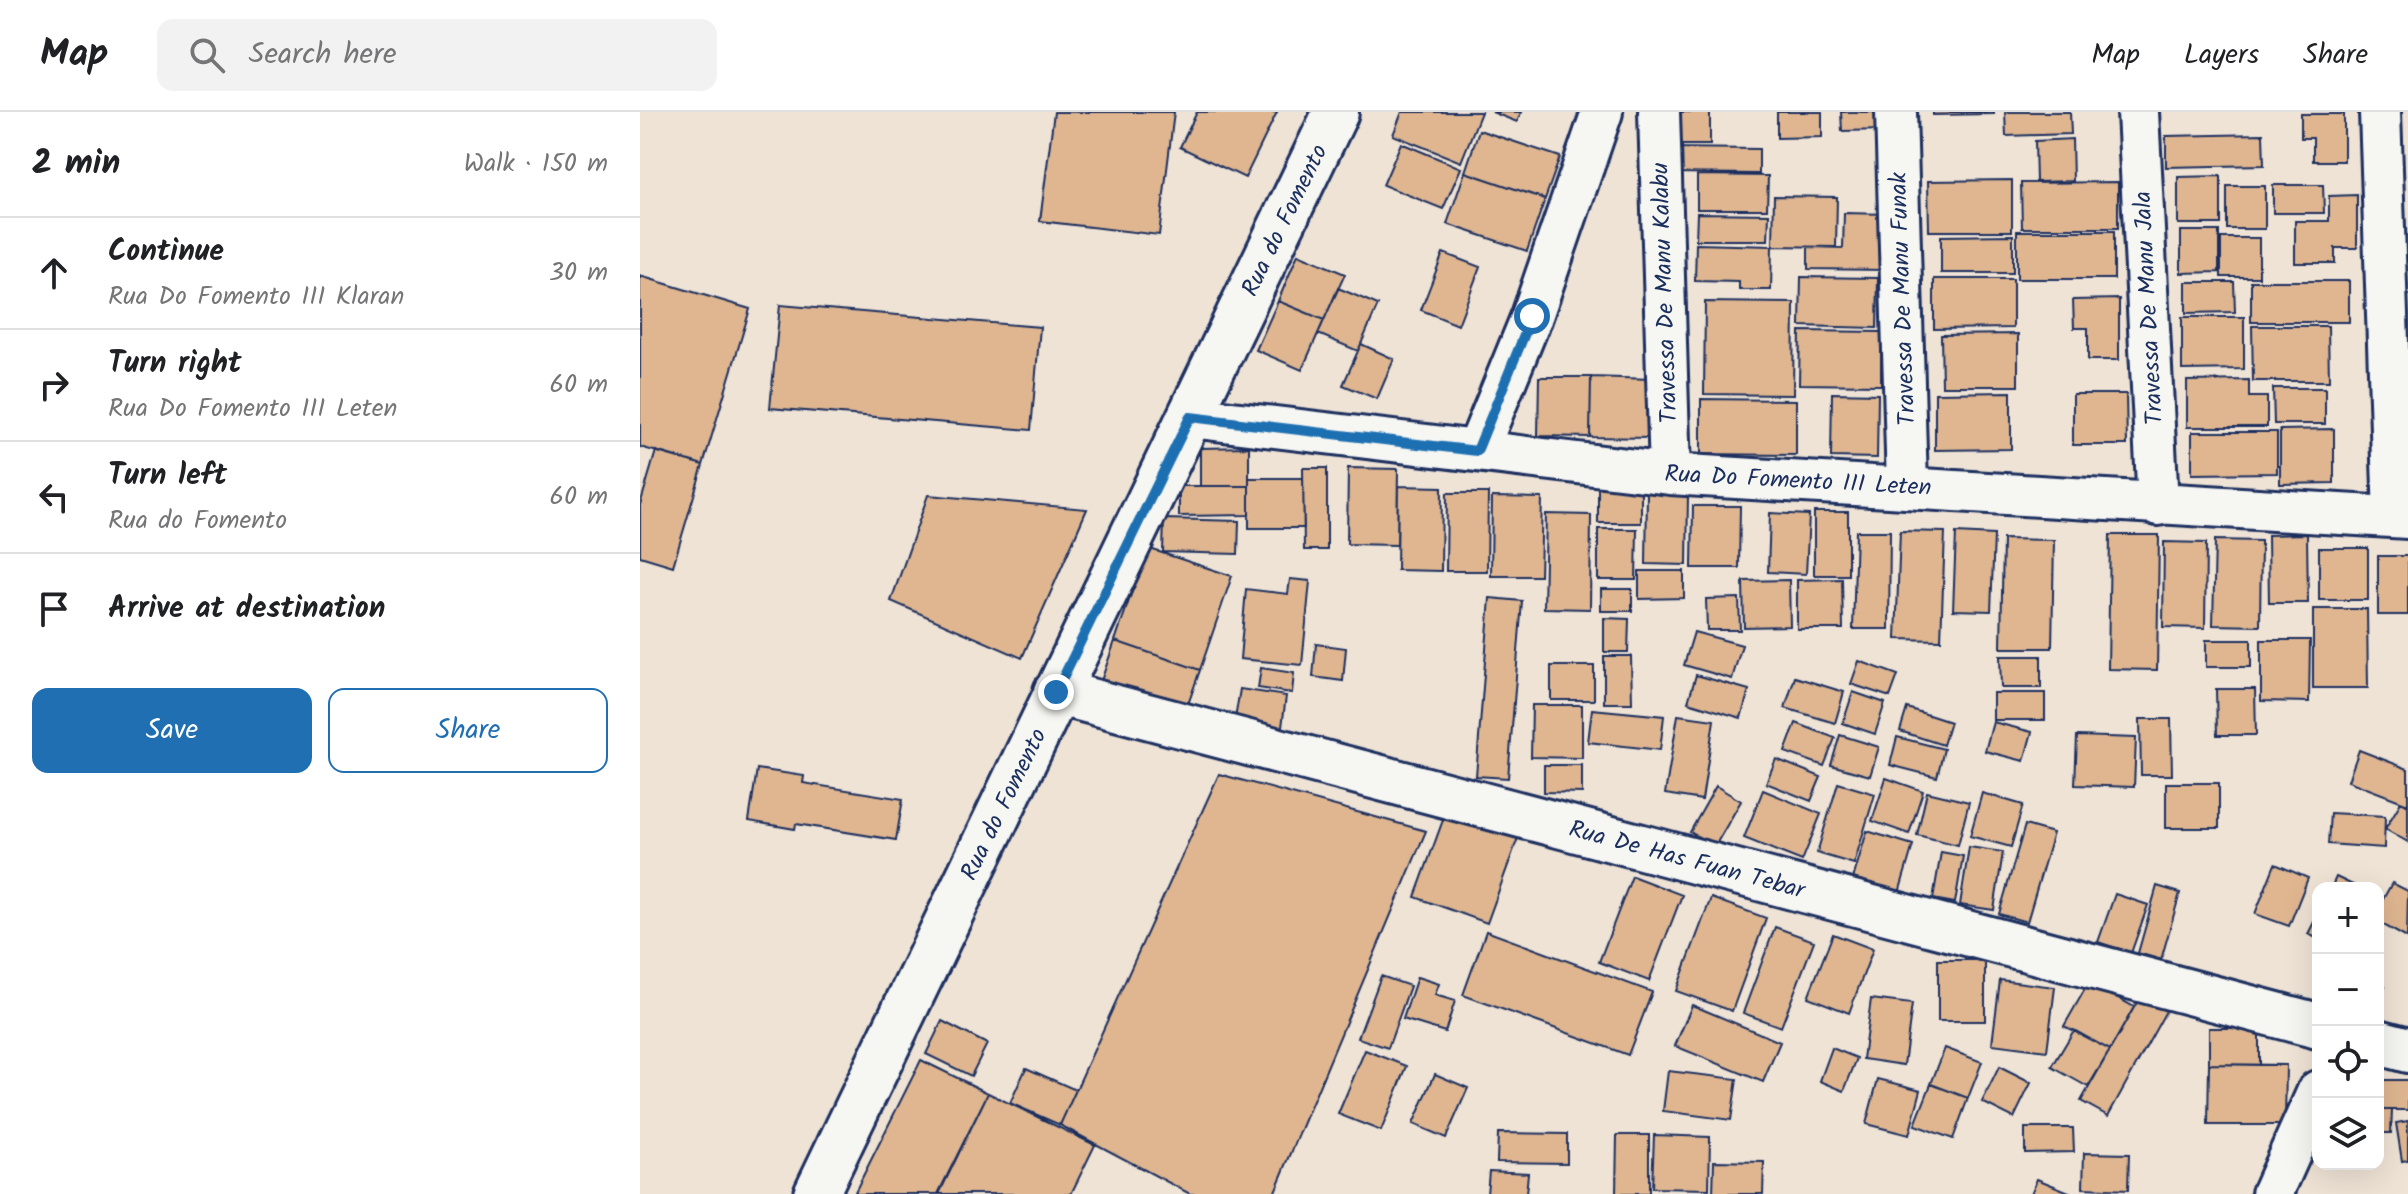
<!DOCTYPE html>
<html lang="en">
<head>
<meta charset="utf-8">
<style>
  :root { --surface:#fff; --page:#f2f2f2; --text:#202124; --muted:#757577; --line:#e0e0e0; --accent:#1f6fb2 }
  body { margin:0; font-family:Kalam,sans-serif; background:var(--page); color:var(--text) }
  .controls { position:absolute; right:24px; bottom:24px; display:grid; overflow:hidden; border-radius:16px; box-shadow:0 8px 32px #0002 }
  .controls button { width:72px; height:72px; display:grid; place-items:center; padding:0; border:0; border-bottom:2px solid var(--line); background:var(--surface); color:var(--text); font:40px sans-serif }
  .stop { position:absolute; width:24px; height:24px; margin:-18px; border:6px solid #1f6fb2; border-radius:50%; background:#fff }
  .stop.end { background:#1f6fb2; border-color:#fff; box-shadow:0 2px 8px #0008 }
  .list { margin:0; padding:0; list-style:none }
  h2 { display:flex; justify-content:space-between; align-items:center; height:104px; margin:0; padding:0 32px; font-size:34px }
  h2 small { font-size:26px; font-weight:400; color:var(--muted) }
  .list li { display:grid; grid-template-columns:52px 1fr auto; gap:24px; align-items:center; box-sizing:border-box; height:112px; padding:0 32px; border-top:2px solid var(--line) }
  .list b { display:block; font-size:30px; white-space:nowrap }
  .list p { margin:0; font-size:26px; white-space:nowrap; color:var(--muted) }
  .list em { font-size:26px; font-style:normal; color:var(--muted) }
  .actions { display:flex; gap:16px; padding:24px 32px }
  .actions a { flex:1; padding:18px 0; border:2px solid var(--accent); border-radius:16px; text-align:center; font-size:28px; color:var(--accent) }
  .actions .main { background:var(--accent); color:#fff }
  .icon { flex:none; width:44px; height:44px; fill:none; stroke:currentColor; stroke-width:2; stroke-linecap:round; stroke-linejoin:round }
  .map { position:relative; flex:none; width:1768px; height:1082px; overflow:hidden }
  header { display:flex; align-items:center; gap:48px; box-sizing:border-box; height:112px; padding:0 40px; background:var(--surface); border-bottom:2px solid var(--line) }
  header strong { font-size:38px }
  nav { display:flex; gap:44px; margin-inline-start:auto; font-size:28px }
  .search { width:560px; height:72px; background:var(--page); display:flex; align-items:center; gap:20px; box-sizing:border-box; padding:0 28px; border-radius:16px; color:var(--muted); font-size:30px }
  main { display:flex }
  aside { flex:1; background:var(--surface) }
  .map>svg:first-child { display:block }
  .building { fill:#dfb690; stroke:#1b2f5e; stroke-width:2 }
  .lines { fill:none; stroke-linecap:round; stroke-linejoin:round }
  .street-casing { stroke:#1b2f5e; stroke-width:46 }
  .secondary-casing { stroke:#1b2f5e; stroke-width:50 }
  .street { stroke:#f6f6f2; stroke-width:40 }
  .secondary { stroke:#f6f6f2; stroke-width:44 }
  .route { stroke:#1f6fb2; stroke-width:10 }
  .labels { text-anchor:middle; stroke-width:8; stroke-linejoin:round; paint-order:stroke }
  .street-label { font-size:24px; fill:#1b2f5e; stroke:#f6f6f2 }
</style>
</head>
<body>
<header>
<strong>Map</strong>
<div class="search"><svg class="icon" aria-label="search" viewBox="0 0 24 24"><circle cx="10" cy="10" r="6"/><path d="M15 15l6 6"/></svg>Search here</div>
<nav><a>Map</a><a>Layers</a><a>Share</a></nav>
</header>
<main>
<aside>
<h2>2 min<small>Walk · 150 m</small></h2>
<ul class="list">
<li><svg class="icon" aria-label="ahead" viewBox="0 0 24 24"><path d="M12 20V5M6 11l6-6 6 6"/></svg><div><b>Continue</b><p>Rua Do Fomento III Klaran</p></div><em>30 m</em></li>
<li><svg class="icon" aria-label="right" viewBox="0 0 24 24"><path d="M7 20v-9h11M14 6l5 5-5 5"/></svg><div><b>Turn right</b><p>Rua Do Fomento III Leten</p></div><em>60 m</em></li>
<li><svg class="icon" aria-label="left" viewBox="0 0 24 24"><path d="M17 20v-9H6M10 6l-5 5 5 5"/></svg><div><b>Turn left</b><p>Rua do Fomento</p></div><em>60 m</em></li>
<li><svg class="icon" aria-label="arrive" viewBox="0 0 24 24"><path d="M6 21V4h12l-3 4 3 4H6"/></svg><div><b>Arrive at destination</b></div></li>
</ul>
<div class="actions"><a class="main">Save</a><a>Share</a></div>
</aside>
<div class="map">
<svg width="1768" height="1082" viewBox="0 0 1768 1082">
  <rect width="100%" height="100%" fill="#efe3d5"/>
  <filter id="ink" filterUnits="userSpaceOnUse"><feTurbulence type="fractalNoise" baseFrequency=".0125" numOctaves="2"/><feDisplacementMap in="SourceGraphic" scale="16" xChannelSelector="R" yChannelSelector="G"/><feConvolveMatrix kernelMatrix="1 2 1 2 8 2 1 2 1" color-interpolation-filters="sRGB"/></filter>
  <g filter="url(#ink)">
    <path class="building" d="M414,0h120l-15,123 -119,-14z
      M557,0h80l-32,66 -65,-31z
      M762,0h79l-20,50 -68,-27z
      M852,0h29l-4,10z
      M1034,0h36v33h-37z
      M1137,0h45v25l-45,1z
      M1201,0h44l1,18 -44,1z
      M1293,0h61v2l-61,1z
      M1365,0h65l1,22 -65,2z
      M1661,2h43v47h-31v-23h-12z
      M839,18l81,27 -15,42 -80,-27z
      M1623,22l1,31 -98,2v-31z
      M1432,27l1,42 -37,1 -1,-41z
      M761,31l60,25 -18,41 -60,-24z
      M1027,36l92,1v25l-92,-1z
      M825,60l80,27 -18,52 -80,-27z
      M1057,63l71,1 -1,33h-70z
      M1581,64v48h-43v-47z
      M1372,68v51h-83l-1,-50z
      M1478,70v46h-96l-1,-45z
      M1633,73h50l1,28h-51z
      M1587,74h38v43h-38z
      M1717,83v53h-22v15h-40v-42h34v-25z
      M1134,84l63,1 -1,50 -63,-1z
      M1057,101l72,1 -1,26h-72z
      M1204,101l44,1 -2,56 -78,-1v-22l35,1z
      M1377,119h97v48h-97z
      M1541,119h38v41l-38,1z
      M1373,123v38h-72v-37z
      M1581,126h38v39h-38z
      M1056,132l76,2 -1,44h-32v-8l-44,-1z
      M803,141l37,14 -22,58 -37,-15z
      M658,142l47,20 -21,46 -46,-19z
      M0,164l110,33 -47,156 -63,-18z
      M1161,165l77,1 -1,50 -77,-2z
      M1294,167h79v49l-79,1z
      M1611,169h98v41h-98z
      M1546,170h48l1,30 -49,1z
      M698,176l40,17 -20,46 -40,-17z
      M1479,187v61h-31v-32h-14l-1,-28z
      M638,189l46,19 -22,50 -46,-20z
      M1065,190l89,1 -1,92 -89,-1z
      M140,193l260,22 -9,103 -261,-22z
      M1542,205h62v52l-62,1z
      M1612,214h76l1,55h-76z
      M1160,219l81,1v53l-82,-1z
      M1378,222v52h-76l-1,-51z
      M721,232l33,15 -17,40 -34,-14z
      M899,265h52l-1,60 -52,-1z
      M951,265l61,2 -1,59 -61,-1z
      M1609,268v17h18v30h-80v-46z
      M1633,276h52v36h-51z
      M1371,280v57l-76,1v-57z
      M1192,281l46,1 -1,64 -46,-1z
      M1433,282h53l1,51h-54z
      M1061,287l95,1v55l-95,-1z
      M1694,317v54l-54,1v-54z
      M1552,320h85v41l-85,1z
      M609,335v39h-49v-38z
      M16,339l47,14 -30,101 -33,-10v-51z
      M663,356h24v82h-23z
      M708,356l50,1 -1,76 -50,-1z
      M609,366h54l1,50h-55z
      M539,374h70v29l-70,1z
      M758,374l44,1 -1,84 -44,-1z
      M958,374h43v37h-43z
      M807,381h41l-1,78h-41z
      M1007,381h41l-1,72 -41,-1z
      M288,383l159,14 -65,149 -131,-57z
      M852,385l50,1 -2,78h-49z
      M1053,394h47l-1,62h-47z
      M1174,400h34v63h-34z
      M1130,401l39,2 -3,59 -38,-2z
      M906,402l45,1 -1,94 -46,-1z
      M524,407l75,2 -1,33 -75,-2z
      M958,417h39l-1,51h-38z
      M1216,419h34l-1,98h-36z
      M1260,419l45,1 -4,108 -45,-1z
      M1316,421l38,2 -3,76 -38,-1z
      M1667,422l1,69h-39l-1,-68z
      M1470,423h49l-2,135 -49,-1z
      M1363,427l51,1 -2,108h-51z
      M1575,428l46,1 -1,85 -47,-1z
      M1524,430l42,1 -1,85 -42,-1z
      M507,436l85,28 -32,94 -85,-29z
      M1679,436h49v52h-49z
      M1738,444h30v59h-30z
      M999,459h45v27l-45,1z
      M650,467l20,2 -8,84 -62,-6 6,-70 42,5z
      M1202,467l1,50h-46v-49z
      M1149,468l1,46 -46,1 -1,-46z
      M961,477h31v22h-31z
      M850,486l32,3 -14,177 -32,-2z
      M1099,486l1,32h-33l-1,-31z
      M1673,497h54l1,79h-55z
      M964,506l25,1 -1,33h-24z
      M1054,520l48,13 -10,34 -48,-14z
      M1566,528h45v27h-45z
      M1621,528h49l-1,62 -48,-1z
      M475,529l85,29 -14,40 -85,-29z
      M676,532l30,4 -3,33 -30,-4z
      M964,544h27l1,47h-28z
      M1360,544h41v32h-40z
      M1219,549l39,14 -8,22 -39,-13z
      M911,554h43v34h-43z
      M621,556l33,5 -2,20 -34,-5z
      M1056,563l53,15 -8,28 -53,-16z
      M1155,565l49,15 -9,31 -50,-15z
      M600,577l46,7 -4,31 -47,-8z
      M1576,577h39l1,46h-39z
      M1213,580l32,11 -10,31 -32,-11z
      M1353,581h52v27h-52z
      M892,593h50v53l-51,-1z
      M1267,596l43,14 -7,23 -43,-14z
      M952,597l72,7 -4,34 -72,-8z
      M1038,603l36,5 -12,80 -37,-6z
      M1500,607h31l1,56h-31z
      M1353,610l39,10 -8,29 -39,-10z
      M1156,611l39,15 -11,28 -39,-14z
      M1200,623l39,12 -9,29 -39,-11z
      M1437,624l59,2 -2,49 -59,-2z
      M1257,625l47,12 -7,28 -47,-12z
      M1719,638l49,19v35l-60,-23z
      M1136,647l45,18 -10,24 -45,-18z
      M904,653h38v28l-38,-1z
      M117,657l47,7 -1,7 100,16 -7,41 -100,-16 -1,5 -46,-8z
      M579,662l207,57 -152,363h-84l-130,-69z
      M1246,666l37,13 -14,43 -37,-13z
      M1198,671l37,11 -21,70 -37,-11z
      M1526,671h53v45h-53z
      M1076,674l25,15 -26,45 -25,-14z
      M1123,678l58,24 -19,47 -58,-23z
      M1287,680l42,10 -11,43 -41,-10z
      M1342,681l41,12 -12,42 -41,-11z
      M1761,690l7,4v36l-23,-13z
      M807,697l72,26 -32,88 -72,-26z
      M1690,701l55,3 -1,32 -56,-4z
      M1385,713l28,8 -26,89 -28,-8z
      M1227,719l46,14 -14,48 -46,-14z
      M1329,735l34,5 -9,58 -34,-5z
      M1301,740l22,4 -8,47 -22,-4z
      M1635,752l33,14 -19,48 -34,-12z
      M992,764l50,19 -33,86 -50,-19z
      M1696,765l23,11h-28z
      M1752,771l16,8 -1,47 -29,-16v-14z
      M1517,774l23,7 -19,67 -23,-7z
      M1475,782l33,11 -17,48 -33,-11z
      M1071,786l55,20 -34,93 -56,-20z
      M1678,802v25l-10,-5z
      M1135,815l39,14 -33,86 -38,-14z
      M846,819l166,61 -24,63 -165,-60z
      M1193,822l40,15 -24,64 -41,-16z
      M1298,848h47v61h-47z
      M741,864l29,10 -22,62 -30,-10z
      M777,865l22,7 -4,11 20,6 -10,31 -42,-13z
      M1360,868l55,7 -8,64 -55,-7z
      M1449,870l45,25 -24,43 -46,-24z
      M1738,871l7,4 -7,13z
      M1500,885l26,14 -58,105 -27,-15z
      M1231,887l41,5 -8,61 -41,-6z
      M1052,893l88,37 -17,40 -88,-36z
      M302,909l45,23 -16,32 -45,-22z
      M1569,916h50v37l-50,-1z
      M1434,918l36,20 -22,37 -36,-20z
      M1192,936l25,10 -13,33 -24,-10z
      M1305,936l37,14 -14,36 -37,-14z
      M725,938l42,16 -26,65 -43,-17z
      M281,948l67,33 -50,101h-84z
      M1569,952l77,1 -1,60h-77z
      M1359,955l32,16 -17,35 -32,-16z
      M386,956l50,22 -16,35 -50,-22z
      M1028,959l69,8 -6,41 -68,-9z
      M795,962l33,14 -22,50 -33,-14z
      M1238,967l43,11 -12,45 -43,-11z
      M1738,968h30v30h-30z
      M1291,972l37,14 -15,41 -38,-14z
      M348,981l107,52 -24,49h-132z
      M1738,998h14l-1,23h-13z
      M1768,1009v39l-6,1 -6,-38z
      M1385,1016h48l1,24 -49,1z
      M858,1021l69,1v29l-70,-1z
      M977,1023h32v59h-33z
      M1014,1023l56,2 -1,52 -57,-1z
      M1444,1041l45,1 -1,36 -45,-2z
      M1074,1049l50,1 -1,32h-50z
      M849,1059l39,2 -2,21h-39z
      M1397,1067l37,15h-43z"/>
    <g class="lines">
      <defs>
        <path id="street" d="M1019,0l11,362
          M1256,0l11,374
          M1498,0l20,393
          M1740,0l14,405
          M550,305l480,57 738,44
          M837,339l55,-135 70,-204
          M1632,1082l46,-103"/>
        <path id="secondary" d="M416,580l1262,334
          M1738,930l30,8
          M176,1082l520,-1082"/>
      </defs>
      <use href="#street" class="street-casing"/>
      <use href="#secondary" class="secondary-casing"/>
      <use href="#street" class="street"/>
      <use href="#secondary" class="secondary"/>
    </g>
  </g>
  <g class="lines" filter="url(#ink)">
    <path class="route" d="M416,580l134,-275 287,34 55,-135"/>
  </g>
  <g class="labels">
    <g class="street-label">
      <text transform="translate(644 108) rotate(-64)" y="8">Rua do Fomento</text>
      <text transform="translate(1024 181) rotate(-92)" y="8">Travessa De Manu Kalabu</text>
      <text transform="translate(1262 187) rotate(-92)" y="8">Travessa De Manu Funak</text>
      <text transform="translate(1508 196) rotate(-93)" y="8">Travessa De Manu Jala</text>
      <text transform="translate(1158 368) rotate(3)" y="8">Rua Do Fomento III Leten</text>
      <text transform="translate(363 692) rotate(-64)" y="8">Rua do Fomento</text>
      <text transform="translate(1047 747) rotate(15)" y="8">Rua De Has Fuan Tebar</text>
    </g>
  </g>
</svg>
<div class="controls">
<button>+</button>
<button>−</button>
<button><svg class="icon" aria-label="locate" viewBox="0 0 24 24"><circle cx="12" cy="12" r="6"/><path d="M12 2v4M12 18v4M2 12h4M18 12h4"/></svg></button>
<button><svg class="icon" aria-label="layers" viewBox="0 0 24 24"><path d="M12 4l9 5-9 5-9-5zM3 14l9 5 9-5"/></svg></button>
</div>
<div class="stop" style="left:892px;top:204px"></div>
<div class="stop end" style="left:416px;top:580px"></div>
</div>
</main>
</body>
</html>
